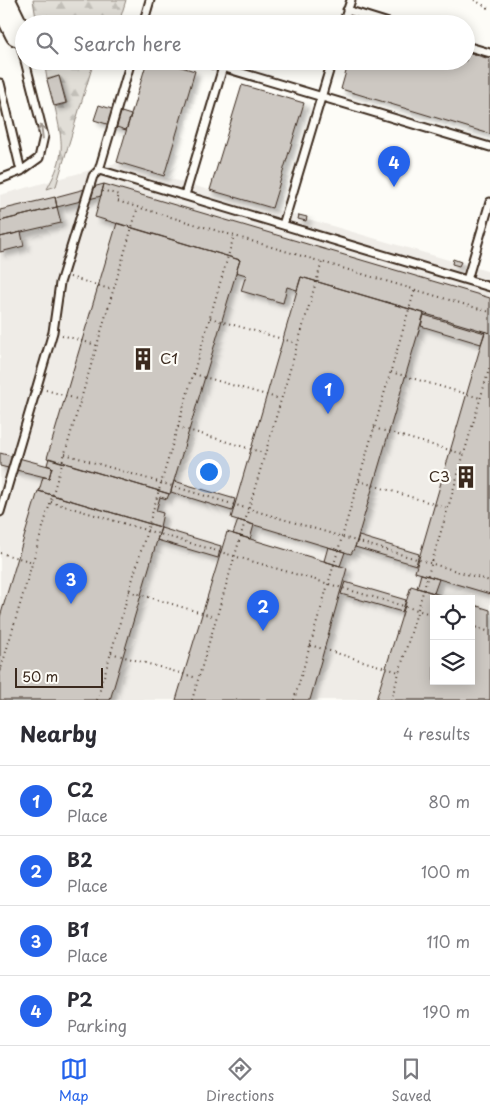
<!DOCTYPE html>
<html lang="en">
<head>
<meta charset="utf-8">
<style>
  :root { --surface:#fff; --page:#f7f7f7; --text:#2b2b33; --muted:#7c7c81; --line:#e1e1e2; --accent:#2563eb }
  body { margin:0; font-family:"Playpen Sans",sans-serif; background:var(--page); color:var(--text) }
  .controls { position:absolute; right:15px; bottom:15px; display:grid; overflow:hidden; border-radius:0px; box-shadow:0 2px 12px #0003 }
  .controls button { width:45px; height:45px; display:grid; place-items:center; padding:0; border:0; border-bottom:1px solid var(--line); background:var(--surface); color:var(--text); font:25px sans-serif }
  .scale { position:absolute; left:15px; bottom:12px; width:88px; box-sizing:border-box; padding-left:5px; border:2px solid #3b2a1e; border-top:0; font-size:14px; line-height:18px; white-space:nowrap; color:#3b2a1e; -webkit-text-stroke:4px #fdfcf7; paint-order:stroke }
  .you { position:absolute; left:208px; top:471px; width:18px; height:18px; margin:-12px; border:4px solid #fff; border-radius:50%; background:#1a73e8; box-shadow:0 0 0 8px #1a73e833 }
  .badge { display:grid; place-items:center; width:32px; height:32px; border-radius:50%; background:var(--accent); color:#fff; font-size:16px; font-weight:700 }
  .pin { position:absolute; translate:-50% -41px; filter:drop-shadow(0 1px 2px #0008) }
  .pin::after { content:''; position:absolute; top:26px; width:18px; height:15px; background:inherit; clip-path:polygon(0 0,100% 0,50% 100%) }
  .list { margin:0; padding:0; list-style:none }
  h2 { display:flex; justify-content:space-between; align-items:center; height:65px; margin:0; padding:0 20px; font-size:21px }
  h2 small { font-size:16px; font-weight:400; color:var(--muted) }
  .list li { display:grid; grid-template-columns:32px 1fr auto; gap:15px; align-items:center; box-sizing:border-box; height:70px; padding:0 20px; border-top:1px solid var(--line) }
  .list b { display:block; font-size:19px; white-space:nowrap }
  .list p { margin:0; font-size:16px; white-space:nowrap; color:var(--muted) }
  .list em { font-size:16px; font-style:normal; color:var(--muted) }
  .icon { flex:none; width:28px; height:28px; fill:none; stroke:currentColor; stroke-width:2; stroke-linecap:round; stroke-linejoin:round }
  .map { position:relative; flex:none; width:490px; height:700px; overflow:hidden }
  .search { position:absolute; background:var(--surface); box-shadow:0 2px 12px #0003; left:15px; right:15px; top:15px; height:55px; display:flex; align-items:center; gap:12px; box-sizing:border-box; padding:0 18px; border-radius:28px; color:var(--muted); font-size:19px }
  .sheet { height:345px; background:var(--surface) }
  nav { display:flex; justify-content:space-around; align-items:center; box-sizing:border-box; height:70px; border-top:1px solid var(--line); background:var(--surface); font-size:14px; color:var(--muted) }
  nav a { display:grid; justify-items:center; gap:2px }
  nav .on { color:var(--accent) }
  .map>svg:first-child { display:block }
  .built { fill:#efece7; fill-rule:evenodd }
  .forest { fill:url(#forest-firs); stroke:#8e847a }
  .building { fill:#cdc8c2; stroke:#3b2a1e; filter:url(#shadow) }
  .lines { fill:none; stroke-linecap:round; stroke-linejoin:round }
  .service-casing { stroke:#3b2a1e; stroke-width:11 }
  .motorway-casing { stroke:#3b2a1e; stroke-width:29 }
  .path { stroke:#3b2a1e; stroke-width:2; stroke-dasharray:1 4; stroke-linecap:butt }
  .service { stroke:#fdfcf7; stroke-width:7 }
  .motorway { stroke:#fdfcf7; stroke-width:25 }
  .oneway { stroke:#9c938a }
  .labels { text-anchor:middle; stroke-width:4.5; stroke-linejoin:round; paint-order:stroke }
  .poi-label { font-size:15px; fill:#3b2a1e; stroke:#fdfcf7; text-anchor:start }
</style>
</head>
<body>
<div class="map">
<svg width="490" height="700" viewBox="0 0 490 700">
  <defs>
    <pattern id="forest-firs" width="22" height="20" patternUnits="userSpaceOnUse" patternTransform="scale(1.25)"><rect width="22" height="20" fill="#e1ded7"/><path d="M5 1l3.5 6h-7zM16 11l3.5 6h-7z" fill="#c2bfb8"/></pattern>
    <filter id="shadow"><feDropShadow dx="4.5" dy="4.5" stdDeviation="2.5" flood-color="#0004"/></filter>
  </defs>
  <rect width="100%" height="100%" fill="#fdfcf7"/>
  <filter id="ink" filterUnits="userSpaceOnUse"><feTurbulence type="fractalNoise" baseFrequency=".02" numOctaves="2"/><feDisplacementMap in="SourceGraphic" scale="10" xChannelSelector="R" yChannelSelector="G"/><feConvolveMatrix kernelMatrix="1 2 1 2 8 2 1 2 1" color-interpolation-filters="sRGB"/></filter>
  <g filter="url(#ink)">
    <path class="built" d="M116,163l374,109v428h-490v-505zM434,599h37v82h-37z"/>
    <path class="forest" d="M33,0h93l-5,16 -5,8h-79z
      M44,61h50l-38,125 -9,3c19,-35 16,-44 8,-82l12,-4 -8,-27 -12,3z"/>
    <path class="building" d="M466,52l24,7v75l-149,-45 8,-28h117z
      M147,61h14l34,10 -31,105 -47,-14z
      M59,76l7,27 -12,3 -7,-26z
      M242,85l62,18 -32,105 -62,-18z
      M99,105l32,10 -5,15 -32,-10z
      M104,184l386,114v35l-189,-56 -4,13 -10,-3 -4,16 -42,-12 5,-16 -10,-3 4,-12 -145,-43z
      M104,184l-3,12 -44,11 -2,-10z
      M55,197l2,10 -57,14v-11z
      M57,207l4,16 -61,14v-16z
      M299,215l8,2 -1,4 -8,-2z
      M117,223l123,37 -70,234 -123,-36z
      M21,232l3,14 -24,6v-15z
      M453,259l8,3 -2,4 -7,-2z
      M301,277l123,36 -69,234 -4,7 -120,-36z
      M424,315l61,18 -4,11 -60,-18z
      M485,331l5,2v261l-75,-22z
      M0,453l52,14 -3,11 -49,-12z
      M49,458l120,36 -2,5 -7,-2 -4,14 7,2 -3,14 -121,-36 4,-14 6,1 3,-11 -5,-2z
      M174,481l61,18 -3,12 -61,-19z
      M38,491l123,36 -51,173h-110v-83z
      M238,520l16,5 -4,14 -17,-5z
      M161,528l60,18 -3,12 -61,-18z
      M227,532l120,36 -37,132h-134z
      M359,536l60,18 -3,11 -61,-18z
      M328,547l17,5 -5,14 -16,-5z
      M421,574l18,5 -5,14 -17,-5z
      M345,582l61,18 -4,12 -61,-18z
      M411,586l42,13h-19v82h37v-77l19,6v90h-114z"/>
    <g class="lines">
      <defs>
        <path id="service" d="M347,10l45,14
          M143,24l7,-24
          M343,24l8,-24
          M19,38l5,19
          M466,46l24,7
          M131,61l-32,109 391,117
          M202,61l288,86
          M0,83l21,88
          M0,179l21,-8 18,-13 5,-22 -19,-75
          M185,195l38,-128
          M283,225l49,-164
          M467,280l23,-78
          M0,512l53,-180 7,-49 33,-107 6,-6"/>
        <path id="motorway" d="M2,0l16,33"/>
      </defs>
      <use href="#service" class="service-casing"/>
      <use href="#motorway" class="motorway-casing"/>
      <path class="path" d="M474,0l16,9
        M102,190l17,5 -2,6 373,111
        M70,277l43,13
        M210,318l86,25
        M62,335l34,10
        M391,372l89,26
        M194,374l86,25
        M46,390l34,10
        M178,427l86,26
        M374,428l89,26
        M65,454l425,127
        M359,481l88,27
        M51,502l383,113
        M0,553l33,9
        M129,591l86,26
        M471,626l19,6
        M310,645l89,27
        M111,653l86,25
        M0,672l138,-465
        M97,700l137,-464
        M192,700l130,-438
        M294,700l121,-411
        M391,700l99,-334"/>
      <use href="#service" class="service"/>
      <use href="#motorway" class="motorway"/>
    </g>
    <defs><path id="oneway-shaft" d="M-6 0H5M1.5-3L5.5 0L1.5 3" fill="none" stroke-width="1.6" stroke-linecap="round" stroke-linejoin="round" transform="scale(1.25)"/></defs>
    <use class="oneway" href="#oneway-shaft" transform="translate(42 132) rotate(-97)"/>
  </g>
  <defs>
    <symbol id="building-bare" viewBox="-9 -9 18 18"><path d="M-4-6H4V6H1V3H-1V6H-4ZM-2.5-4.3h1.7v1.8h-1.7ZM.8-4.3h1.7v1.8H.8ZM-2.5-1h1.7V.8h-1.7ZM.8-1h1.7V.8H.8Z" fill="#3b2a1e" stroke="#fdfcf7" stroke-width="2.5" paint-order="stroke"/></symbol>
  </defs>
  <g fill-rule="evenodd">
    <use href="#building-bare" x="127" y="343" width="32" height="32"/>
    <use href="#building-bare" x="450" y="461" width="32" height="32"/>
  </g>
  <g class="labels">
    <g class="poi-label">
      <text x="160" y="364">C1</text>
      <text x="450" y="482" text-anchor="end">C3</text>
    </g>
  </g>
</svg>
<div class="controls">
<button><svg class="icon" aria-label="locate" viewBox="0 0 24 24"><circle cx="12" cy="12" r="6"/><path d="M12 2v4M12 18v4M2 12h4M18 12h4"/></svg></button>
<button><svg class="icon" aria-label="layers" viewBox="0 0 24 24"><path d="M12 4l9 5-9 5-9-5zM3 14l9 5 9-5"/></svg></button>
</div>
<div class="scale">50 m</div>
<div class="you"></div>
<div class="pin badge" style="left:328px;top:414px">1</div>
<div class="pin badge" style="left:263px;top:631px">2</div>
<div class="pin badge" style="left:71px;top:604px">3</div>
<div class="pin badge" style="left:394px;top:187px">4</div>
<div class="search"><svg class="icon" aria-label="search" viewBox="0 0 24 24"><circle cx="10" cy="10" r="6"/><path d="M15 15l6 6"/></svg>Search here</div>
</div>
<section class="sheet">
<h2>Nearby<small>4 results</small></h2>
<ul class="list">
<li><span class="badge">1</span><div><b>C2</b><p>Place</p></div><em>80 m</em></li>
<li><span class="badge">2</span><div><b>B2</b><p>Place</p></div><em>100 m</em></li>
<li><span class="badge">3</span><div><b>B1</b><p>Place</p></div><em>110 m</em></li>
<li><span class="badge">4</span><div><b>P2</b><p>Parking</p></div><em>190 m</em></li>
</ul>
</section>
<nav>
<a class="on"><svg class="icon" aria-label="map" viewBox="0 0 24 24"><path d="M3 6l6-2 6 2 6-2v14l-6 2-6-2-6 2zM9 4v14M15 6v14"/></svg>Map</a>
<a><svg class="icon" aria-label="directions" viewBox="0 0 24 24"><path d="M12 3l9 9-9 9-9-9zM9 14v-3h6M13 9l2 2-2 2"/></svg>Directions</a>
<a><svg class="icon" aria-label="saved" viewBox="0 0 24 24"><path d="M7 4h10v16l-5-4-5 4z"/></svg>Saved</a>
</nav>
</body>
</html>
